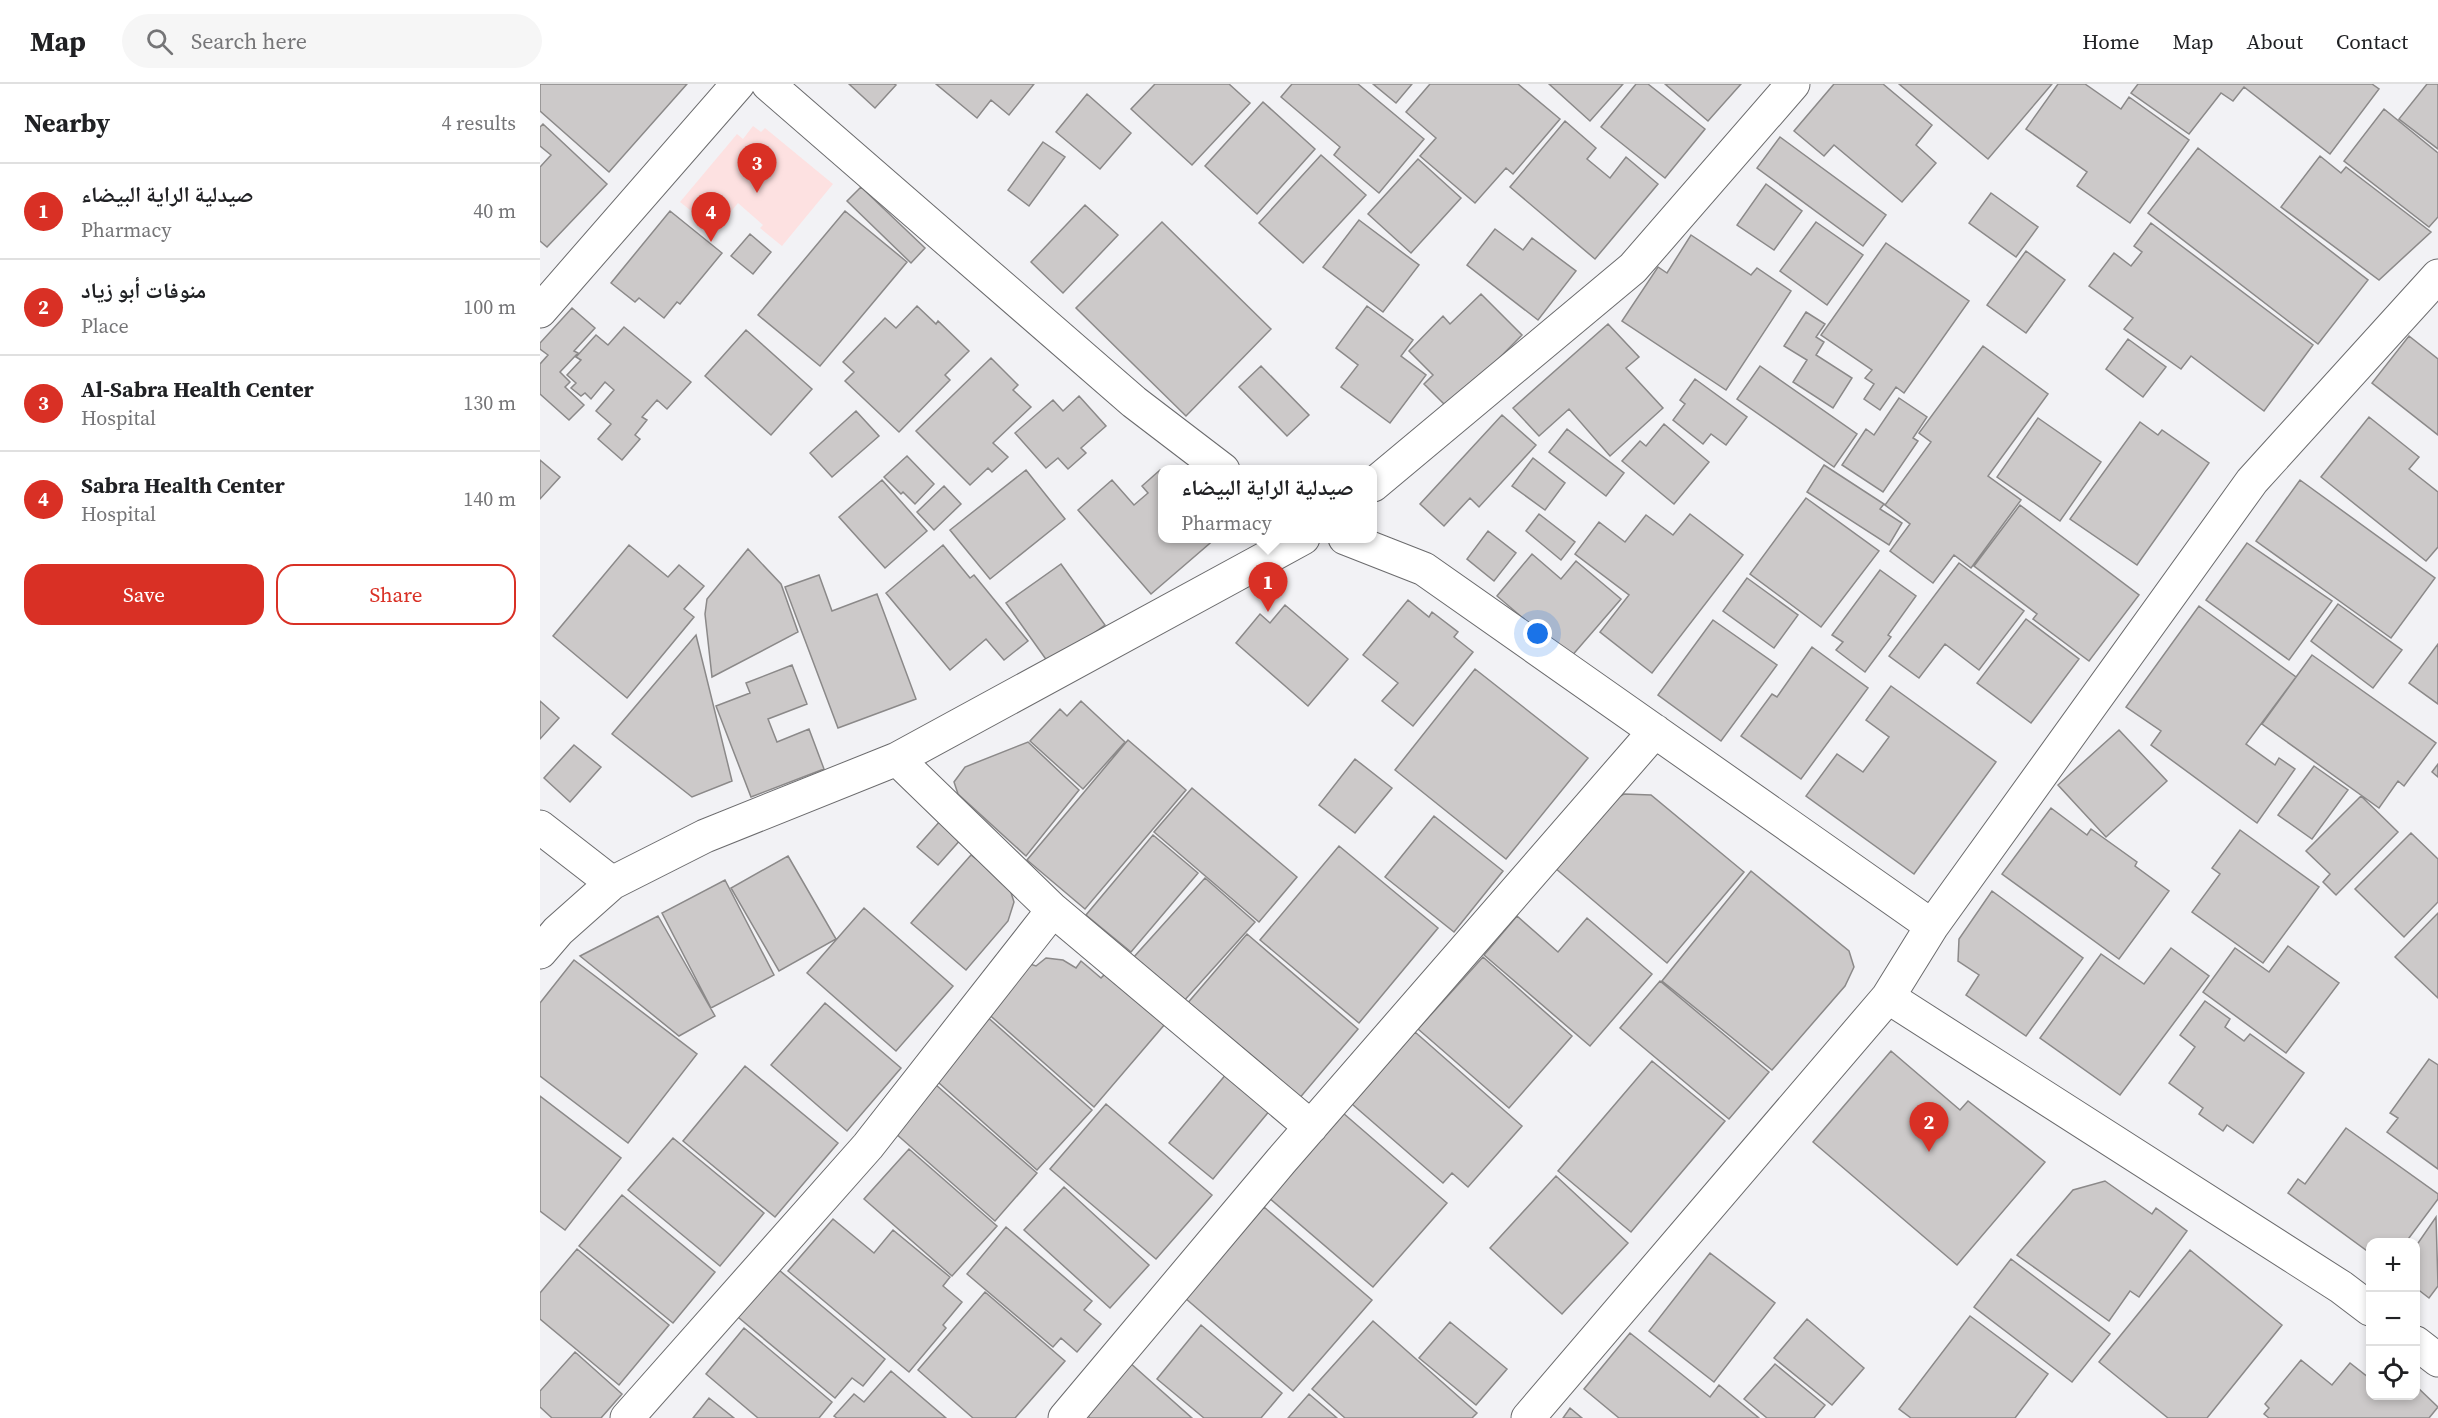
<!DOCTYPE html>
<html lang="en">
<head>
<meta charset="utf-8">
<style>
  :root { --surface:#fff; --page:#f6f6f6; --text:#202124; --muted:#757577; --line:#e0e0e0; --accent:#d93025 }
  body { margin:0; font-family:"Source Serif 4","Noto Naskh Arabic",serif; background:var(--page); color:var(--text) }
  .controls { position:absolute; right:18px; bottom:18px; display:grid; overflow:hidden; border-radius:12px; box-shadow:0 3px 9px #0003 }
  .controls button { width:54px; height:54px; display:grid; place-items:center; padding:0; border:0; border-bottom:2px solid var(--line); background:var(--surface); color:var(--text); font:30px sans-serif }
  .you { position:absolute; left:998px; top:550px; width:21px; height:21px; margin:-15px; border:4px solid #fff; border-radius:50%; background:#1a73e8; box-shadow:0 0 0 9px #1a73e833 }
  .badge { display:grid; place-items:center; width:39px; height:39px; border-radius:50%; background:var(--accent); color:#fff; font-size:20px; font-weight:700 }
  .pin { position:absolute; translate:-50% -50px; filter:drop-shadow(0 2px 3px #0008) }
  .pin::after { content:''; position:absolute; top:32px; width:21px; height:18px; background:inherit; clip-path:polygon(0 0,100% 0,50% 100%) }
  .popup { position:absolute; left:618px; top:381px; width:219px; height:78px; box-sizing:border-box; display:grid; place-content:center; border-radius:12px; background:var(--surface); filter:drop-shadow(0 2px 4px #0005); font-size:20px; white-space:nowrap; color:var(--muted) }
  .popup b { font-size:22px; color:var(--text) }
  .popup::after { content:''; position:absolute; left:50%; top:100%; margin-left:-12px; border:12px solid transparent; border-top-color:var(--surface) }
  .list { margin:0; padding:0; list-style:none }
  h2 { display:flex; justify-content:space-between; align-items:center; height:78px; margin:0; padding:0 24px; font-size:26px }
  h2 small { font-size:20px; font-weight:400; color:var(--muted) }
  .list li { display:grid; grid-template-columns:39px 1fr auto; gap:18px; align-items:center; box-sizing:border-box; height:96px; padding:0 24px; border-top:2px solid var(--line) }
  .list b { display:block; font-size:22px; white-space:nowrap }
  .list p { margin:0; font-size:20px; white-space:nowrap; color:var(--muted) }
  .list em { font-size:20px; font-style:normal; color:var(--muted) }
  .actions { display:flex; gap:12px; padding:18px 24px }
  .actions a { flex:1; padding:14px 0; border:2px solid var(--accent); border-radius:18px; text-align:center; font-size:21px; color:var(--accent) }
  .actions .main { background:var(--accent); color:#fff }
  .icon { flex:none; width:33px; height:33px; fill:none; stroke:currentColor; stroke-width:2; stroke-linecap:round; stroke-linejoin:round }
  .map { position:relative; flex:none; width:1898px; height:1334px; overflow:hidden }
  header { display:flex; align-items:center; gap:36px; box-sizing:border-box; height:84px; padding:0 30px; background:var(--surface); border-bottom:2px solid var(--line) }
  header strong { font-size:28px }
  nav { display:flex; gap:33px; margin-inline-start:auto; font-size:21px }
  .search { width:420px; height:54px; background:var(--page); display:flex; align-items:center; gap:15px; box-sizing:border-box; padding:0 21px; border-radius:33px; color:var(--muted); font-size:22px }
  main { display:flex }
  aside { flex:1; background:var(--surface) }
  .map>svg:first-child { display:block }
  .medical { fill:#fde1e1 }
  .building { fill:#ccc9c9; stroke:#8b8989; stroke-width:1.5 }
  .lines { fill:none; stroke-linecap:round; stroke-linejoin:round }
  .street-casing { stroke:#6b6b6d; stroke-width:35 }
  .street { stroke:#fff; stroke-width:33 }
</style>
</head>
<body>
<header>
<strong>Map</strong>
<div class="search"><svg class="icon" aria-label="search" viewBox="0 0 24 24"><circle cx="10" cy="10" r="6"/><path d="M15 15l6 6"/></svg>Search here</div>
<nav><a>Home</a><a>Map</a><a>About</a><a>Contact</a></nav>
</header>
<main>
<aside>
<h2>Nearby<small>4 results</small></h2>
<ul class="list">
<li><span class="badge">1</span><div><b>صيدلية الراية البيضاء</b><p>Pharmacy</p></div><em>40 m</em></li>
<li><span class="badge">2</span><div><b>منوفات أبو زياد</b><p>Place</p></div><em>100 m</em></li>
<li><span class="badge">3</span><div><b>Al-Sabra Health Center</b><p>Hospital</p></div><em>130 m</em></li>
<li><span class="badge">4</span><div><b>Sabra Health Center</b><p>Hospital</p></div><em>140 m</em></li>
</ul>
<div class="actions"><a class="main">Save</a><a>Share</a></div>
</aside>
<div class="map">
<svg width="1898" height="1334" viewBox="0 0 1898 1334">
  <rect width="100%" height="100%" fill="#f2f2f5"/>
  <path class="medical" d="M213,42l8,6 4,-4 68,56 -51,62 -22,-18 3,-3 -25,-22 -9,11 -12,-10 -8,10 12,9 -6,7 -35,-28 57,-68 6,5z"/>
  <path class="building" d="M0,0h147l-78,88 -69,-61z
    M309,0h45l2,1 -21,23z
    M396,0h98l-25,31 -18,-15 -14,18z
    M615,0h74l21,19 -58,62 -61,-56z
    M752,0h66l66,55 -45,54 -45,-38 6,-8 -59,-50z
    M833,0h39l-16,19z
    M890,0h88l42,35 -47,55 -7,-6 -31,35 -55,-47 16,-18 -30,-26z
    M1009,0h74l-33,37z
    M1096,0h12l57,45 -40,49 -64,-51z
    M1125,0h76l-33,37z
    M1294,0h49l49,41 -16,20 20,18 -34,39 -68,-57 -10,11 -30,-25z
    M1359,0h153l-64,75z
    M1518,0h27l36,25 8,-12 60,43 -59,83 -53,-37 10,-14 -61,-43z
    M1598,0h234l7,5 -49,65 -86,-67 -11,14 -12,-8 -32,41 -58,-41z
    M1887,0h11v65l-39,-30z
    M547,10l44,39 -31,36 -44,-37z
    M723,18l52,47 -58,65 -52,-48z
    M1844,25l54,44v64l-9,10 -85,-66z
    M1025,37l31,27 -9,11 23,19 16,-21 32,27 -63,75 -85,-72z
    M3,40l64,60 -60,63 -7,-6v-74l11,-12 -11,-9v-19z
    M1240,53l106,78 -23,31 -106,-78z
    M503,58l22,15 -36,49 -21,-16z
    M1658,64l170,132 -50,64 -170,-131z
    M781,71l45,40 -63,68 -44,-40z
    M1780,72l21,17 5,-6 85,65 -52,48 -98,-73z
    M878,75l43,39 -50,55 -43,-39z
    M1226,100l36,27 -28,39 -37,-25z
    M321,103l64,61 -14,15 -64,-62z
    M1451,109l47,34 -22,30 -47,-34z
    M545,121l33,30 -55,58 -32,-31z
    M130,127l52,42 -42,51 -3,-2 -13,16 -25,-20 -4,4 -24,-19z
    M305,127l62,51 -87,104 -62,-51z
    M819,136l60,45 -36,47 -60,-45z
    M622,138l109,107 -85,87 -110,-108z
    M1276,138l47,33 -36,50 -47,-34z
    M1611,139l162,122 -49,66 -73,-55 -10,13 -57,-40 9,-11 -44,-32 25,-33 17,13 11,-14 -8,-6z
    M955,145l28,21 9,-12 44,33 -38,49 -71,-55z
    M210,150l21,18 -18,22 -22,-18z
    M1151,151l60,40 6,-7 34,23 -65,99 -104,-69 36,-54 9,6z
    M1346,159l83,58 -65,92 -8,-6 -16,23 -16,-11 10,-15 -9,-6 7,-8 -51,-35z
    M1486,167l39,29 -39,53 -39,-28z
    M941,210l41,41 -73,74 -25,-25 9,-9 -24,-24 34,-35 7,8z
    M377,222l19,18 2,-3 31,30 -24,24 5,5 -51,52 -54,-51 9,-9 -11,-10 42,-44 11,10z
    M827,222l46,34 -12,16 25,19 -36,48 -49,-36 17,-22 -22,-17z
    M32,224l23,20 -21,23 4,2 -18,19 10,10 -5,5 19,18 -15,15 -29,-26v-30l8,-9 -8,-6v-6z
    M1266,228l19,12 -9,13 8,5 -8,13 36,23 -19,30 -40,-26 14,-22 -23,-14z
    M1068,240l31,33 -13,11 37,40 -53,48 -41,-47 -30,27 -26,-28z
    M84,243l67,55 -24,27 -10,-9 -15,17 5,3 -12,15 5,4 -18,21 -24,-21 13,-15 -15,-13 18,-21 -9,-8 -14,17 -6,-6 -4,3 -10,-8 5,-5 -9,-8 14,-15 -5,-3 20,-22 12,10z
    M206,246l66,59 -41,46 -66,-59z
    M1869,252l29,23v76l-66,-52z
    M1588,255l38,28 -23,30 -37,-28z
    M1443,262l65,48 -60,82 33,24 -50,68 -17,-13 -21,28 -43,-32 20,-27 -25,-19 46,-63 -12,-9z
    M451,274l27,27 -5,5 18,17 -38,36 15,14 -16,15 -4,-4 -18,17 -54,-54z
    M721,282l48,49 -22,21 -48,-49z
    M1220,282l97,68 -23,33 -97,-68z
    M1155,295l52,38 -21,28 -15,-11 -8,10 -30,-24 12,-16 -5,-4z
    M539,312l27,30 -25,22 5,5 -18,16 -10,-11 -12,10 -31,-35 38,-33 10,11z
    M1359,314l28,19 -14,21 5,3 -35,51 -41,-27 24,-36 8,6z
    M316,327l23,25 -47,41 -22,-24z
    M962,331l34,30 -57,62 -9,-9 -26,28 -24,-22z
    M1829,333l50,40 -10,12 29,23v55l-12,14 -105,-84z
    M1498,334l63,44 -41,59 -63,-44z
    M1600,338l18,13 4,-5 47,33 -72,102 -67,-46z
    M1124,340l45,38 -35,42 -52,-43 18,-20 6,5z
    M1027,345l57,44 -18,23 -57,-44z
    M367,372l27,28 -19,20 -12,-12 -2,2 -17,-17z
    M993,374l32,25 -20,27 -33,-24z
    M0,376l20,17 -20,22z
    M1284,381l60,39 -4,5 22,14 -13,22 -82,-53z
    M486,386l39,49 -75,60 -40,-49z
    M620,386l3,4v64h53l-65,56 -73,-84 34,-30 22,25 14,-12 -6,-7z
    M342,396l45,51 -42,37 -46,-51z
    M1760,396l135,98 -44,60 -135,-97z
    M404,402l17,18 -27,26 -17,-18z
    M1266,414l73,53 -58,76 -71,-53z
    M1480,421l119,90 -50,66 -56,-42 4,-5 -63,-48z
    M999,430l36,28 -14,18 -35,-29z
    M1150,430l53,41 -91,118 -52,-41 29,-37 -54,-41 24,-32 26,20 21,-27 27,20z
    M948,447l28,22 -22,28 -27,-22z
    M1707,459l85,58 -43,59 -83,-60z
    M89,461l39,32 11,-12 25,21 -20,23 10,8 -67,81 -74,-62z
    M403,461l27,33 4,-3 54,66 -24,19 -18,-21 -36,31 -64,-77z
    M208,465l33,35 17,48 -86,45 -7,-63 2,-15z
    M992,470l29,25 15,-18 45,38 -51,59 -73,-62z
    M1419,479l65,48 -45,59 -34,-26 -26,34 -30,-22z
    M521,480l44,61 -55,40 -44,-62z
    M1340,486l36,26 -28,39 3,2 -26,35 -29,-22 7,-8 -11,-7z
    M279,491l13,36 45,-17 39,105 -78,29 -53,-141z
    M1207,494l51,37 -24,33 -51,-37z
    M868,516l21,17 3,-5 26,20 -4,5 19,15 -60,74 -31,-25 16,-18 -35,-28z
    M1798,520l64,46 -29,38 -62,-47z
    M745,521l63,54 -40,47 -72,-63 24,-29 10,9z
    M1659,522l97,71 -50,67 29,21 4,-7 16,11 -38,54 -106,-78 10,-14 -35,-24z
    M1486,535l53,40 -48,64 -54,-40z
    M1173,536l64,45 -56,76 -63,-46z
    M156,551l36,146 -40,16 -80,-63z
    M1898,560v60l-29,-21z
    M1272,563l56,41 -67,91 -60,-43 31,-42 5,3z
    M1772,571l124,88 -32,43 -6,-5 -19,27 -117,-84z
    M252,581l15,39 -39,15 9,23 32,-13 15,40 -73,28 -35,-91 34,-13 -4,-10z
    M935,585l113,89 -82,101 -111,-89z
    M1351,602l105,76 -82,112 -108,-78 31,-42 26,18 26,-35 -23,-17z
    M0,617l19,17 -19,21z
    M541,617l44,41 -42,47 -53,-48 30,-32 7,7z
    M1579,646l48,51 -61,56 -48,-52z
    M588,656l58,50 -101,119 -58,-49z
    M488,658l51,48 -53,66 -68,-62 -4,-12 11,-15z
    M34,661l27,22 -31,35 -26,-24z
    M815,675l37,29 -37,45 -36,-28z
    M1898,680v13l-6,-5z
    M1774,682l34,24 -36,49 -34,-24z
    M652,704l105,89 -38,45 -105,-90z
    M1084,710l27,1 93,77 -77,91 -112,-95 51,-64z
    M1821,712l37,36 -62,63 -13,-13 7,-8 -24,-23z
    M1511,724l36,27 4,-6 46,33 -2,4 34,25 -50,68 -117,-85z
    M894,732l69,55 -49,61 -69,-55z
    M401,736l21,18 -24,27 -21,-18z
    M1700,746l79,57 -56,76 -71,-51 28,-38 -8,-6z
    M1871,749l27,26v43l-34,35 -49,-48z
    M613,751l45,38 -67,79 -45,-37z
    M799,762l99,82 -79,95 -99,-83z
    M431,771l33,25 5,6 5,16 -6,19 -42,49 -55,-47z
    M248,772l48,83 -57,32 -48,-83z
    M1211,787l98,80 5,16 -9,19 -73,84 -110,-89z
    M665,794l50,44 -72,80 -50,-44z
    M185,796l49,95 -63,33 -49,-95z
    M1452,807l91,67 -57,78 -60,-41 13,-20 -21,-14 1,-22z
    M324,824l89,78 -57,65 -89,-78z
    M1898,829v85l-43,-41z
    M118,832l57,100 -36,20 -99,-80z
    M977,832l41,36 29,-34 65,56 -62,72 -106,-91z
    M707,850l111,95 -60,71 -112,-95z
    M1748,862l51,37 -53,70 -83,-61 32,-44 34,24z
    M1631,864l38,28 -89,119 -80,-57 61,-84 43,30z
    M943,873l89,79 -63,72 -91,-79z
    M506,874l17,2 13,8 5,-7 20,17 13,-13 57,52 -77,90 -109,-96 42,-48 9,3z
    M34,876l123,94 -69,89 -88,-67v-73z
    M1120,897l109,91 -40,47 -109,-91z
    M1665,917l25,18 -5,8 19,14 6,-7 54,39 -51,70 -26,-18 -4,6 -24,-17 4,-6 -34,-25 26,-36 -15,-12z
    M285,919l76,65 -54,63 -76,-66z
    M444,930l108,96 -55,60 -107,-95z
    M875,948l107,94 -54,61 -16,-14 -9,10 -91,-79z
    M1351,967l69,59 8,-9 77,61 -88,103 -144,-123z
    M1889,975l9,6v104l-51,-37 11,-14 -8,-5z
    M1112,977l73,60 -94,111 -73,-61z
    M205,982l93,77 -63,74 -92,-76z
    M687,989l44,36 -58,70 -44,-36z
    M388,994l109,95 -42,48 -109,-96z
    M0,1012l81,62 -56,72 -25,-19z
    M566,1020l106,91 -56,64 -106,-90z
    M803,1029l104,90 -74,84 -104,-89z
    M1806,1044l92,66v5l-32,43h-36v11l-82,-60 10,-14 7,5z
    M133,1054l91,75 -44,53 -92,-76z
    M369,1065l88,77 -45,50 -88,-77z
    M1016,1092l72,67 -66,71 -72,-66z
    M1565,1097l47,33 4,-6 31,23 -48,66 -9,-6 -21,30 -92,-66 56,-65z
    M524,1103l85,78 -39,43 -86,-78z
    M82,1111l93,77 -42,51 -94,-77z
    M724,1123l108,93 -79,91 -108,-93z
    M1896,1133l2,69 -9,12 -13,-10v-42z
    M293,1135l41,34 19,-23 57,47 -7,9 19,16 -19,23 3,3 -37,44 -121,-101z
    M466,1143l86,74 -8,9 17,14 -24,28 -16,-14 -8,9 -86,-73z
    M37,1165l92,76 -50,60 -79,-66v-26z
    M1650,1166l92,75 -75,93h-39l-69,-56z
    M1170,1169l65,50 -61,79 -65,-51z
    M1471,1175l99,75 -38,48 -98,-75z
    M233,1181l112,94 -22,27 -11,-8 -17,20 -102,-85z
    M445,1208l80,69 -50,57h-42l-55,-48z
    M1430,1232l78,58 -33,44h-104l-12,-9z
    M1267,1235l57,49 -32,37 -58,-47z
    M833,1237l104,92 -5,5h-127l-33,-29z
    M910,1238l57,47 -31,36 -57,-47z
    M661,1241l81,68 -21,25h-57l-47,-39z
    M204,1244l88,74 -13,16h-61l-52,-44z
    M1090,1249l80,64 9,-12 40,33h-140l-35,-29z
    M35,1268l47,42 -21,24h-49l-12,-11v-16z
    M1761,1276l31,25 18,-22 18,14 2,-4v23h46v-10l22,21 -9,11h-160l-5,-4 5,-6 -4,-4z
    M589,1278l63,56h-102l-6,-5z
    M1235,1280l50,41 -11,13h-47l-23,-19z
    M351,1287l55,47h-109l-3,-2 20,-22 10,8z
    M769,1310l28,24h-49z
    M169,1314l25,20h-41z
    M1030,1324l12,10h-19z"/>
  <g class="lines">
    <defs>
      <path id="street" d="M228,0l366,318 89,68
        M0,227l198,-227
        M833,401l260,-217 160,-184
        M805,454l79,31 508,357
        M357,675l156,151 258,217
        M0,743l72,56
        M0,868l18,-21 54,-48 93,-47 192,-77 406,-221
        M1348,913l453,290 29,22
        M1876,1259l22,17
        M87,1334l241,-272 185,-236
        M525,1334l216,-257 374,-430
        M988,1334l360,-421 44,-71 320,-445 186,-205"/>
    </defs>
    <use href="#street" class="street-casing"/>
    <use href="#street" class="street"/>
  </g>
</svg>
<div class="controls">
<button>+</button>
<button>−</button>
<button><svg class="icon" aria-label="locate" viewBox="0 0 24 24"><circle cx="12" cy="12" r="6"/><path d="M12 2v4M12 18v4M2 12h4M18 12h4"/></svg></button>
</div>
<div class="you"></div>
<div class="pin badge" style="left:728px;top:528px">1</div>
<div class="popup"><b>صيدلية الراية البيضاء</b>Pharmacy</div>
<div class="pin badge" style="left:1389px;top:1068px">2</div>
<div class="pin badge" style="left:217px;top:109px">3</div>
<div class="pin badge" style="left:171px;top:158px">4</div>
</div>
</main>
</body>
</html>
